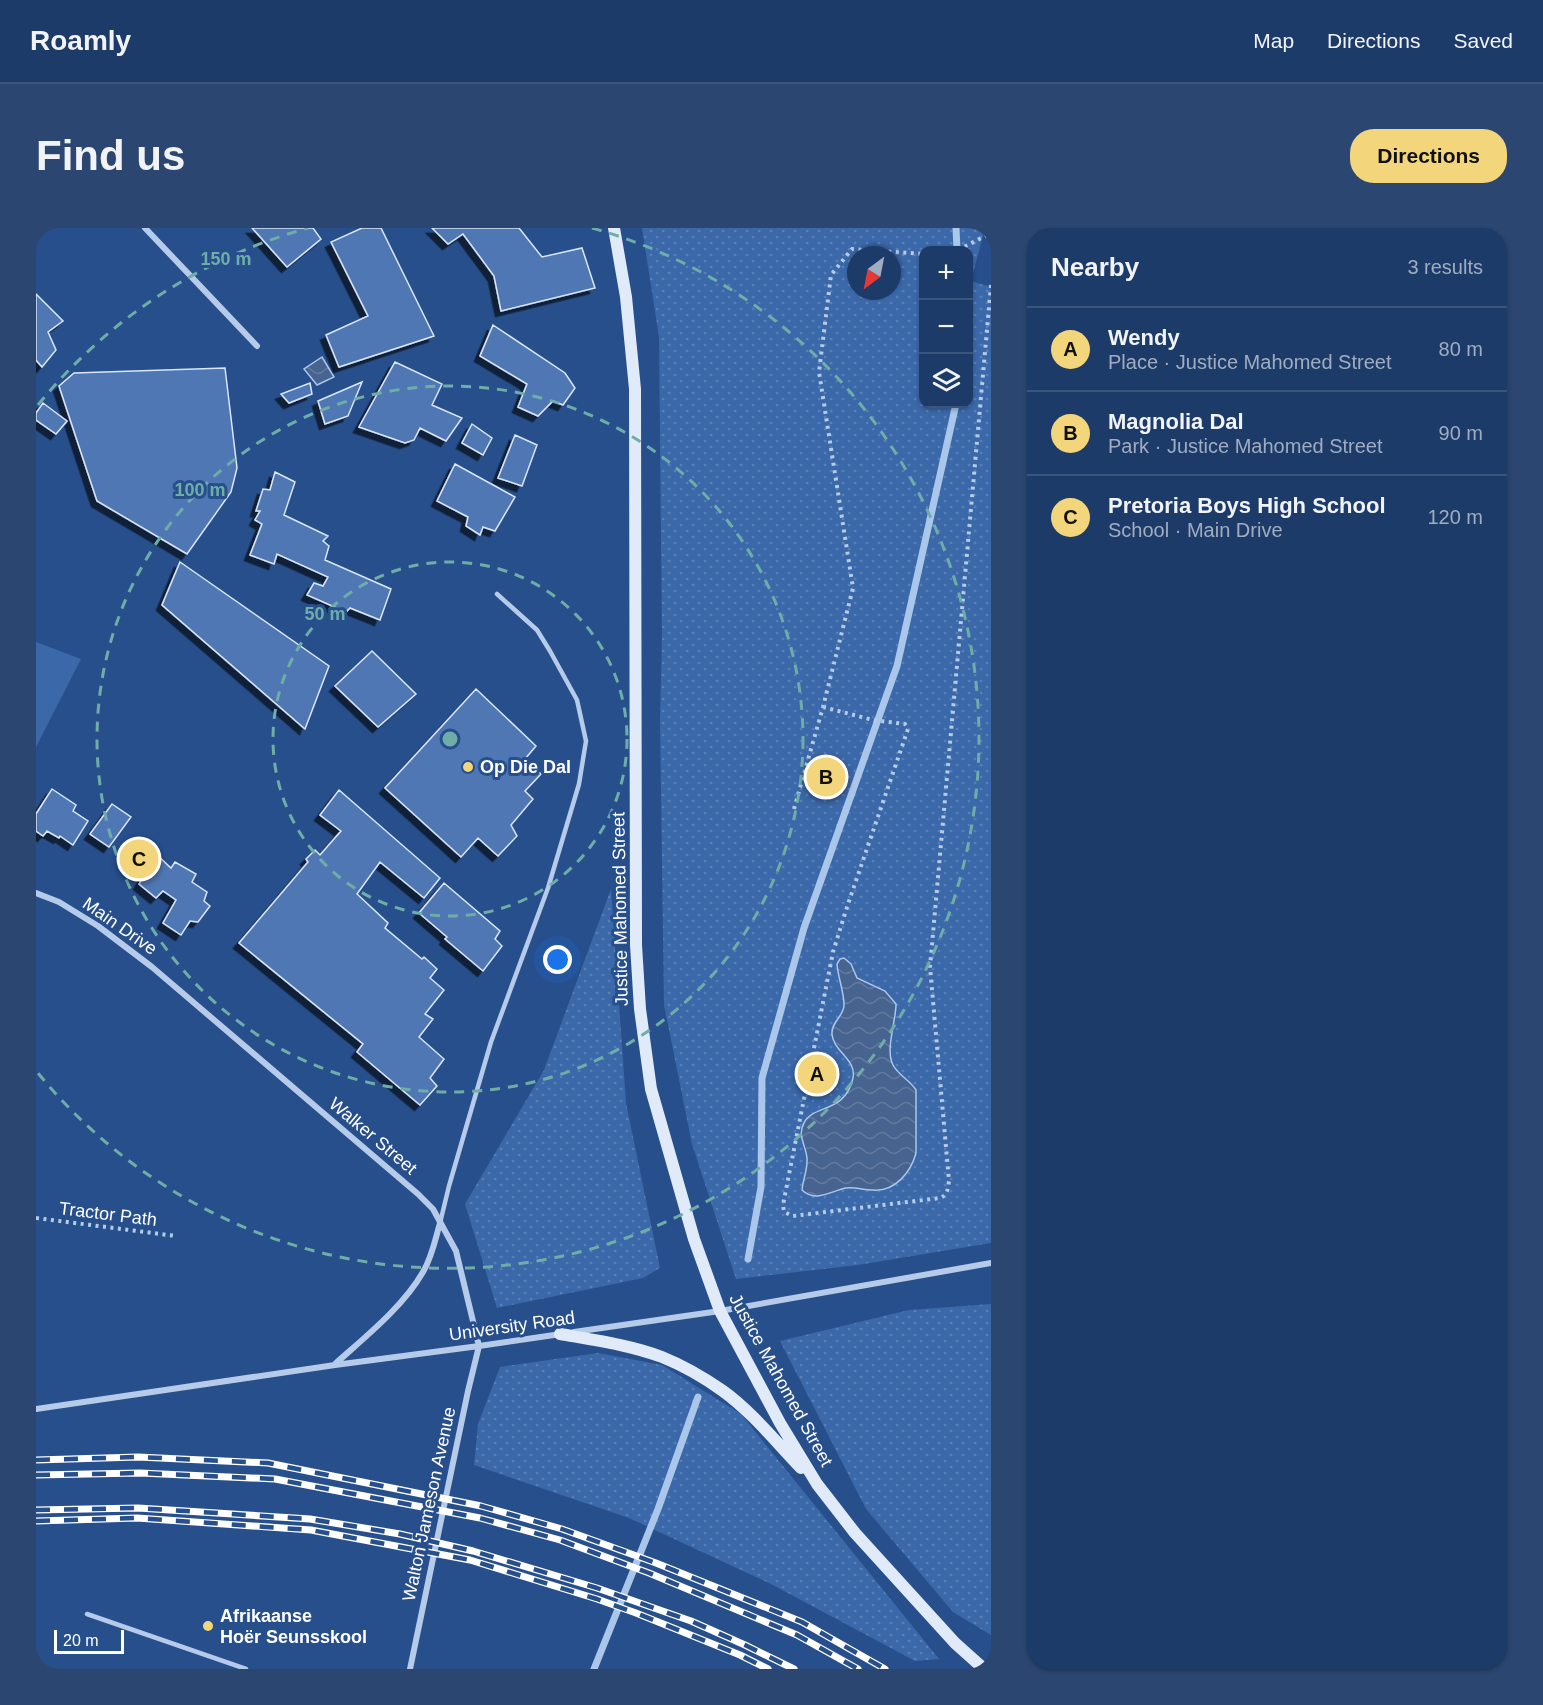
<!DOCTYPE html>
<html lang="en">
<head>
<meta charset="utf-8">
<style>
  :root { --surface:#1d3b69; --page:#2a4671; --text:#f1f3f6; --muted:#a0adc0; --line:#3b557d; --accent:#f3d57b }
  body { margin:0; font-family:Helvetica,sans-serif; background:var(--page); color:var(--text) }
  .controls { position:absolute; right:18px; top:18px; display:grid; overflow:hidden; border-radius:12px; box-shadow:0 2px 4px #0004 }
  .controls button { width:54px; height:54px; display:grid; place-items:center; padding:0; border:0; border-bottom:2px solid var(--line); background:var(--surface); color:var(--text); font:30px sans-serif }
  .compass { position:absolute; left:811px; top:18px; width:54px; height:54px; border-radius:50%; background:var(--surface); box-shadow:0 2px 4px #0004; rotate:212deg }
  .scale { position:absolute; left:18px; bottom:15px; width:70px; box-sizing:border-box; padding-left:6px; border:3px solid #fff; border-top:0; font-size:16px; line-height:21px; white-space:nowrap; color:#fff; -webkit-text-stroke:4px #274f8c; paint-order:stroke }
  .you { position:absolute; left:522px; top:732px; width:21px; height:21px; margin:-15px; border:4px solid #fff; border-radius:50%; background:#1a73e8; box-shadow:0 0 0 9px #1a73e833 }
  .badge { display:grid; place-items:center; width:39px; height:39px; border-radius:50%; background:var(--accent); color:#111; font-size:20px; font-weight:700 }
  .pin { position:absolute; translate:-50% -50%; border:3px solid #fff; box-shadow:0 2px 6px #0006 }
  .list { margin:0; padding:0; list-style:none }
  h2 { display:flex; justify-content:space-between; align-items:center; height:78px; margin:0; padding:0 24px; font-size:26px }
  h2 small { font-size:20px; font-weight:400; color:var(--muted) }
  .list li { display:grid; grid-template-columns:39px 1fr auto; gap:18px; align-items:center; box-sizing:border-box; height:84px; padding:0 24px; border-top:2px solid var(--line) }
  .list b { display:block; font-size:22px; white-space:nowrap }
  .list p { margin:0; font-size:20px; white-space:nowrap; color:var(--muted) }
  .list em { font-size:20px; font-style:normal; color:var(--muted) }
  .icon { flex:none; width:33px; height:33px; fill:none; stroke:currentColor; stroke-width:2; stroke-linecap:round; stroke-linejoin:round }
  .map { position:relative; flex:none; width:955px; height:1441px; overflow:hidden; border-radius:24px }
  header { display:flex; align-items:center; gap:36px; box-sizing:border-box; height:84px; padding:0 30px; background:var(--surface); border-bottom:2px solid var(--line) }
  header strong { font-size:28px }
  nav { display:flex; gap:33px; margin-inline-start:auto; font-size:21px }
  .intro { display:flex; align-items:center; justify-content:space-between; box-sizing:border-box; height:144px; padding:0 36px }
  h1 { margin:0; font-size:42px }
  .button { padding:15px 27px; border-radius:24px; background:var(--accent); color:#111; font-size:21px; font-weight:700 }
  main { display:flex; gap:36px; padding:0 36px }
  aside { flex:1; background:var(--surface); border-radius:24px; box-shadow:0 2px 4px #0004 }
  .map>svg:first-child { display:block }
  .green { fill:url(#green-dots); fill-rule:evenodd }
  .pitch { fill:#3b68a9 }
  .water { fill:url(#water-waves); stroke:#aac6eb; stroke-width:1.5 }
  .lines { fill:none; stroke-linecap:round; stroke-linejoin:round }
  .stream { stroke:#aac6eb; stroke-width:7 }
  .building { fill:#4f77b3; stroke:#dae6f8; stroke-width:1.5; filter:url(#shadow) }
  .path { stroke:#b6cbea; stroke-width:4; stroke-dasharray:3 4.5; stroke-linecap:butt }
  .service { stroke:#b6cbea; stroke-width:4.5 }
  .minor { stroke:#b6cbea; stroke-width:6 }
  .secondary { stroke:#e1eaf9; stroke-width:12 }
  .rail-casing { stroke:#fff; stroke-width:7 }
  .rail { stroke:#274f8c; stroke-width:4.5; stroke-dasharray:14; stroke-linecap:butt }
  .ring { fill:none; stroke:#6fada8; stroke-width:3; stroke-dasharray:10 8 }
  .poi-dot { fill:#f3d57b; stroke:#274f8c; stroke-width:2 }
  .labels { text-anchor:middle; stroke-width:6; stroke-linejoin:round; paint-order:stroke }
  .poi-label { font-size:18px; font-weight:bold; fill:#fff; stroke:#274f8c; text-anchor:start }
  .street-label { font-size:18px; fill:#fff; stroke:#274f8c }
  .centre { fill:#6fada8; stroke:#274f8c; stroke-width:3 }
  .ring-label { font-size:18px; text-anchor:middle; font-weight:bold; fill:#6fada8; stroke:#274f8c; stroke-width:6; stroke-linejoin:round; paint-order:stroke }
</style>
</head>
<body>
<header>
<strong>Roamly</strong>
<nav><a>Map</a><a>Directions</a><a>Saved</a></nav>
</header>
<div class="intro"><h1>Find us</h1><a class="button">Directions</a></div>
<main>
<div class="map">
<svg width="955" height="1441" viewBox="0 0 955 1441">
  <defs>
    <pattern id="green-dots" width="8" height="8" patternUnits="userSpaceOnUse" patternTransform="scale(1.5)"><rect width="8" height="8" fill="#3b68a9"/><path d="M2 2h.1M6 6h.1" fill="none" stroke="#587fb6" stroke-width="1.8" stroke-linecap="round"/></pattern>
    <pattern id="water-waves" width="16" height="10" patternUnits="userSpaceOnUse" patternTransform="scale(1.5)"><rect width="16" height="10" fill="#47638f"/><path d="M0 5q4-4 8 0t8 0" fill="none" stroke="#637aa0"/></pattern>
    <filter id="shadow"><feDropShadow dx="-5.5" dy="5.5" stdDeviation="0" flood-color="#0009"/></filter>
  </defs>
  <rect width="100%" height="100%" fill="#274f8c"/>
  <path class="green" d="M606,0h343l-14,53 20,6v956l-133,22 -122,14 -44,-135 -28,-139 -4,-285 2,-83 -3,-300zM888,22h45v154h-45zM820,27h36v36h-36z
    M575,661l15,214 34,165 -17,10 -146,30 -32,-104 79,-134z
    M955,1076v331l-38,-23 -87,-103 -86,-168 129,-31z
    M562,1125l64,12 79,49 198,245 -24,2 -144,-77 -142,-66 -155,-53 4,-41 22,-57z"/>
  <path class="pitch" d="M0,414l45,17 -45,88z"/>
  <path class="water" d="M286,129l12,20 -17,8 -13,-16z
    M808,730l7,6 6,14 28,13 11,13c0,17 -11,46 -3,61 5,10 17,15 23,25v63c-5,19 -21,39 -43,37 -9,0 -17,-3 -27,-2 -15,3 -31,15 -44,2 1,-11 6,-21 5,-32 -1,-12 -10,-23 -3,-35 9,-19 41,-9 49,-45 4,-18 -20,-27 -21,-44 -1,-12 12,-18 12,-29 0,-14 -6,-27 -7,-41l3,-5z"/>
  <g class="lines">
    <path class="stream" d="M920,0l1,22
      M712,1031l13,-72 1,-109 42,-150 93,-262 59,-262
      M558,1441l64,-160 40,-112"/>
  </g>
  <path class="building" d="M216,0h61l8,11 -34,28z
    M326,0h19l53,108 -95,31 -13,-32 42,-19 -37,-74z
    M396,0h87l23,29 40,-9 13,40 -94,23 -7,-35 -31,-42 -15,10z
    M0,66l27,27 -15,11 8,18 -14,17 -6,-7z
    M457,97l72,48 10,15 -12,17 -10,-4 -15,15 -20,-9 9,-23 -47,-28z
    M359,134l47,22 -10,21 30,13 -16,23 -26,-13 -6,12 -9,3 -46,-16z
    M189,140l12,100 -6,24 -44,62 -90,-53 -38,-115 15,-13z
    M326,154l-14,34 -23,8 -7,-23z
    M274,155l2,11 -23,9 -8,-9z
    M7,175l24,18 -11,13 -20,-14v-7z
    M436,196l20,14 -9,17 -21,-12z
    M479,207l22,10 -15,41 -24,-8z
    M419,236l60,33 -20,34 -12,-4 -3,8 -14,-9 2,-9 -31,-16z
    M239,244l20,10 -11,33 44,21 -5,5 6,5 -4,14 66,29 -11,31 -30,-12 -4,4 -39,-17 7,-12 9,3 5,-9 -51,-23 -3,10 -24,-9 12,-31 -7,-4 5,-9h-4l7,-22 7,1z
    M144,334l149,104 -24,63 -143,-124z
    M336,423l44,43 -38,33 -43,-41z
    M440,461l60,57 -11,13 16,15 -16,17 8,8 -22,26 6,11 -19,20 -20,-18 -17,19 -76,-69z
    M16,561l24,16 -3,6 15,10 -15,24 -13,-9 -1,2 -12,-7 -4,5 -7,-5v-17z
    M303,562l101,88 -16,20 -44,-36 -23,32 31,29 -3,5 37,31 2,-2 13,12 -7,9 14,12 -19,24 8,5 -14,18 25,22 -14,19 7,8 -17,19 -63,-53 6,-8 -124,-101 69,-81 -2,-3 9,-9 5,5 21,-24 -21,-16z
    M76,576l19,13 -22,30 -19,-13z
    M121,627l14,13 4,-6 21,12 -4,8 15,10 -3,9 6,5 -12,16 -8,-1 -9,14 -18,-12 13,-23 -13,-9 -7,7 -17,-14z
    M408,655l56,48 -5,8 7,7 -19,25 -38,-32 2,-2 -28,-24z"/>
  <g class="lines">
    <path class="path" d="M922,22l33,-17
      M787,479l50,13 32,4 3,5 -61,178 -14,45 -50,253 1,7 9,4 147,-18c8,-3 8,-10 9,-17l-19,-214 61,-682
      M758,581l29,-102 30,-119 -34,-216 12,-97 21,-26 72,5
      M0,990l140,18"/>
    <path class="service" d="M404,995l9,-37 42,-144 57,-154 31,-104 7,-43 -9,-41 -27,-49 -13,-21 -40,-36
      M51,1386l159,55"/>
    <path class="minor" d="M109,0l112,118
      M0,665l23,9 39,24 54,41 266,227 15,15 23,42 23,95 -11,45 -58,278
      M538,1104l146,-21 271,-48
      M299,1136c30,-27 68,-57 88,-92 9,-15 12,-32 17,-49
      M0,1181l299,-44 144,-19 82,-12"/>
    <path class="secondary" d="M578,0l12,69 9,92 1,556 4,64 11,80 43,150 26,72 60,112 37,61 38,49 100,110 29,26
      M524,1106c34,6 70,11 102,23 20,8 44,22 61,34 29,21 53,51 78,77"/>
    <defs>
      <path id="rail" d="M0,1232l102,-3 130,6 213,43 81,23 94,34 146,59 83,47
        M0,1247l104,-2 135,6 205,39 80,22 89,33 148,62 61,34
        M0,1282l102,-2 172,11 90,15 73,17 124,37 94,33 54,24 49,24
        M0,1293l101,-3 174,12 159,30 127,39 39,14 104,42 28,14"/>
    </defs>
    <use href="#rail" class="rail-casing"/>
    <use href="#rail" class="rail"/>
  </g>
  <g class="ring">
    <circle cx="414" cy="511" r="177"/>
    <circle cx="414" cy="511" r="353"/>
    <path d="M2 177A530 530 0 0 1 272 0M556 0A530 530 0 1 1 2 845"/>
  </g>
  <g class="poi-dot">
    <circle cx="432" cy="539" r="6"/>
    <circle cx="172" cy="1398" r="6"/>
  </g>
  <g class="labels">
    <g class="poi-label">
      <text x="444" y="545">Op Die Dal</text>
      <text x="184" y="1394">Afrikaanse<tspan x="184" dy="21">Hoër Seunsskool</tspan></text>
    </g>
    <g class="street-label">
      <text transform="translate(584 681) rotate(-91)" y="6">Justice Mahomed Street</text>
      <text transform="translate(84 698) rotate(35)" y="6">Main Drive</text>
      <text transform="translate(337 908) rotate(40)" y="6">Walker Street</text>
      <text transform="translate(72 986) rotate(7)" y="6">Tractor Path</text>
      <text transform="translate(476 1098) rotate(-8)" y="6">University Road</text>
      <text transform="translate(745 1152) rotate(61)" y="6">Justice Mahomed Street</text>
      <text transform="translate(393 1276) rotate(-78)" y="6">Walton Jameson Avenue</text>
    </g>
  </g>
  <circle cx="414" cy="511" r="9" class="centre"/>
  <g class="ring-label">
    <text x="190" y="37">150 m</text>
    <text x="164" y="268">100 m</text>
    <text x="289" y="392">50 m</text>
  </g>
</svg>
<div class="controls">
<button>+</button>
<button>−</button>
<button><svg class="icon" aria-label="layers" viewBox="0 0 24 24"><path d="M12 4l9 5-9 5-9-5zM3 14l9 5 9-5"/></svg></button>
</div>
<svg class="compass" viewBox="-18 -18 36 36"><path d="M0-13l5 13h-10z" fill="#e53935"/><path d="M0 13l5-13h-10z" fill="#a0adc0"/></svg>
<div class="scale">20 m</div>
<div class="you"></div>
<div class="pin badge" style="left:781px;top:846px">A</div>
<div class="pin badge" style="left:790px;top:549px">B</div>
<div class="pin badge" style="left:103px;top:631px">C</div>
</div>
<aside>
<h2>Nearby<small>3 results</small></h2>
<ul class="list">
<li><span class="badge">A</span><div><b>Wendy</b><p>Place · Justice Mahomed Street</p></div><em>80 m</em></li>
<li><span class="badge">B</span><div><b>Magnolia Dal</b><p>Park · Justice Mahomed Street</p></div><em>90 m</em></li>
<li><span class="badge">C</span><div><b>Pretoria Boys High School</b><p>School · Main Drive</p></div><em>120 m</em></li>
</ul>
</aside>
</main>
</body>
</html>
